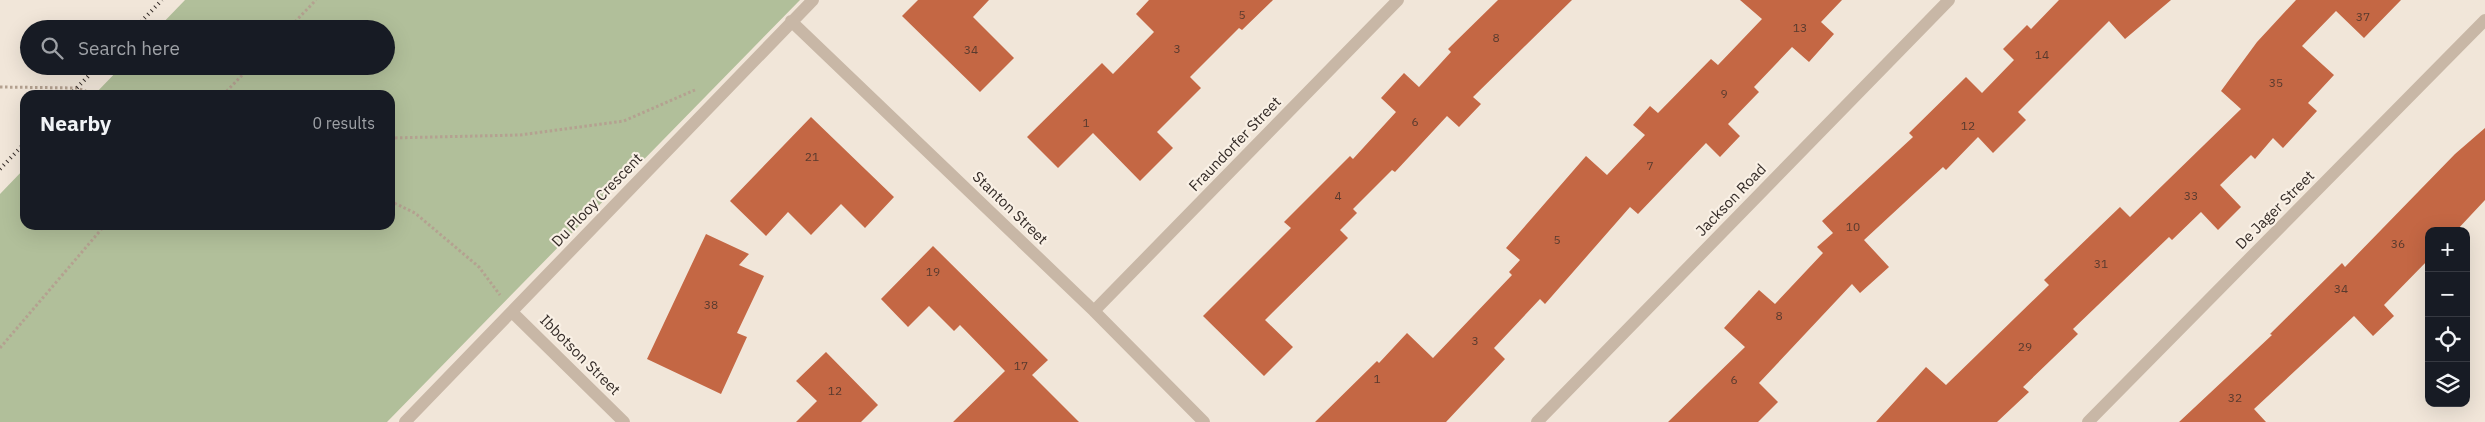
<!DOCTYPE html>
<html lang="en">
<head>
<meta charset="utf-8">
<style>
  :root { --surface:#171b24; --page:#20242c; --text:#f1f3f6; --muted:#9ea1a6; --line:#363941 }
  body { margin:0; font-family:"IBM Plex Sans",sans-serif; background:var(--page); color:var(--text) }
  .controls { position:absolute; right:15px; bottom:15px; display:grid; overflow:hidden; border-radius:10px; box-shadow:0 5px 20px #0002 }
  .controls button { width:45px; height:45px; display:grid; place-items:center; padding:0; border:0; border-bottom:1px solid var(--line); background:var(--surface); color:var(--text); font:25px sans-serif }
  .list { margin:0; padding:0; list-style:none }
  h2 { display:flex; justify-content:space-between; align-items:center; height:65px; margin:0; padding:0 20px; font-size:21px }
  h2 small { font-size:16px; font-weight:400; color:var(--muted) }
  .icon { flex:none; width:28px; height:28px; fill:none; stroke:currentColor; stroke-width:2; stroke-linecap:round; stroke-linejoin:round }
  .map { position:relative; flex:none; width:2485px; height:422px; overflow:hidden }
  .search { position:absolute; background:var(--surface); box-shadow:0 5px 20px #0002; left:20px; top:20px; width:375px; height:55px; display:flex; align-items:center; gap:12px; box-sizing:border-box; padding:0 18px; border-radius:28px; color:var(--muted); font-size:19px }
  .panel { position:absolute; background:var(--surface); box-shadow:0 5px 20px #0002; left:20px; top:90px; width:375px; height:140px; border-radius:15px }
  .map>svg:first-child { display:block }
  .green { fill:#b1bf9a }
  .building { fill:#c46744 }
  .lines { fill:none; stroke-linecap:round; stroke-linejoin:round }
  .path { stroke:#b4a190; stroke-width:3; stroke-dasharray:2.5 2.5; stroke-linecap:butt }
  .minor { stroke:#c8b7a6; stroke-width:12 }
  .rail { stroke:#342b27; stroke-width:4; stroke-dasharray:1 4; stroke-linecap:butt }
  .labels { text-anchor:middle; stroke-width:4.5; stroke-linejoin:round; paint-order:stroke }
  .number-label { font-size:12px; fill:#583a2e }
  .street-label { font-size:15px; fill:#342b27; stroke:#f9f0e5 }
</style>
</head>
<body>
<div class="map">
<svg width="2485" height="422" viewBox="0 0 2485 422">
  <rect width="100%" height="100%" fill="#f1e6d9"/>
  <path class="green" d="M185,0h615l-413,422h-387v-228l25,-26v57h365v-130h-296l28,-29h264v-37h-229z"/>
  <path class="building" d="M918,0h71l-16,17 41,41 -34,34 -78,-76z
    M1149,0h124l-31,30 -3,-2 -49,49 11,11 -44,44 16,16 -33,33 -47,-48 -35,35 -31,-31 75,-74 11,11 41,-42 -18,-18z
    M1498,0h74l-99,97 8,7 -22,23 -12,-11 -52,56 -3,-2 -39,39 4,4 -17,17 8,8 -83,82 28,27 -29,29 -61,-60 88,-88 -7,-6 66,-66 3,3 43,-47 -15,-14 23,-25 15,14 32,-35 -3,-3z
    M1740,0h102l-21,22 13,12 -25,28 -17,-15 -38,40 5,5 -31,32 12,12 -20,21 -14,-14 -68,71 -8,-7 -85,97 -5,-5 -46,49 11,11 -59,63h-131l62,-61 2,2 28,-30 26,25 79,-83 -3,-3 11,-12 -14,-12 80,-92 21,19 38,-40 -12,-10 17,-19 8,7 53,-54 7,6 44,-46z
    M2059,0h112l-46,39 -16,-18 -91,91 8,8 -33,33 -15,-16 -32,33 -3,-3 -79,73 25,27 -29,26 -8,-9 -93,99 19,19 -20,20h-90l77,-75 -21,-19 35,-38 16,14 48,-51 -6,-6 16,-14 -11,-12 91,-84 -4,-4 57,-56 16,16 32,-33 -11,-11 24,-24 4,4z
    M2296,0h105l-37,38 -28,-27 -34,35 32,29 -26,28 9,8 -34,37 -10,-10 -18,21 -4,-4 -31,30 21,22 -23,23 -17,-18 -29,28 -3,-3 -96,92 5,5 -55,53 6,5 -32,30h-121l50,-55 20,18 103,-100 -5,-5 76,-73 10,10 111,-108 -20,-18 36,-49z
    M811,117l83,80 -29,31 -24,-24 -30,31 -23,-23 -22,24 -36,-35z
    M2485,128v72l-29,31h-27v28l-45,46 10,11 -21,20 -19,-20 -100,93 12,13h-87l93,-87 -2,-1 72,-71 3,4 110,-113z
    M706,234l43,20 -10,11 25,11 -27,57 10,4 -26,57 -74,-35z
    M933,246l115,114 -16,15 47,47h-126l52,-51 -45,-46 -6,6 -25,-25 -21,21 -27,-28z
    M826,352l52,53 -17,17h-65l21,-21 -21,-20z"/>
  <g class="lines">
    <path class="path" d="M288,29l28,-29
      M0,87l77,1 19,7
      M223,95l28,-29
      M390,138l130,-3 104,-14 71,-31
      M390,201l25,12 64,54 21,28
      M0,348l105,-123"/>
    <path class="minor" d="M791,21l303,290 110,111
      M1094,311l304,-311
      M512,312l112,110
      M405,422l408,-422
      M1537,422l412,-422
      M2088,422l397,-402"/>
    <path class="rail" d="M134,29l28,-29
      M70,95l28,-29
      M0,169l25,-26"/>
  </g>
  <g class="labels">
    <g class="number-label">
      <text x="1242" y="19">5</text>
      <text x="2363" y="21">37</text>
      <text x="1800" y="32">13</text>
      <text x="1496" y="42">8</text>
      <text x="1177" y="53">3</text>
      <text x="971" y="54">34</text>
      <text x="2042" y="59">14</text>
      <text x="2276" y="87">35</text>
      <text x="1724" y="98">9</text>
      <text x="1415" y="126">6</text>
      <text x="1086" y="127">1</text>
      <text x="1968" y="130">12</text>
      <text x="812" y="161">21</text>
      <text x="1650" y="170">7</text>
      <text x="1338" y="200">4</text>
      <text x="2191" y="200">33</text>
      <text x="1853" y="231">10</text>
      <text x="1557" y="244">5</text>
      <text x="2398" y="248">36</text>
      <text x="2101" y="268">31</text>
      <text x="933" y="276">19</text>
      <text x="2341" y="293">34</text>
      <text x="711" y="309">38</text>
      <text x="1779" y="320">8</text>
      <text x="1475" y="345">3</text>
      <text x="2025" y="351">29</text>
      <text x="1021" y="370">17</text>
      <text x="1377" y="383">1</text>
      <text x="1734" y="384">6</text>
      <text x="835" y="395">12</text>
      <text x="2235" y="402">32</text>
    </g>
    <g class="street-label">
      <text transform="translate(1235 144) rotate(-46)" y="5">Fraundorfer Street</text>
      <text transform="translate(597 200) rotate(-46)" y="5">Du Plooy Crescent</text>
      <text transform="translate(1731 200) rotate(-46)" y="5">Jackson Road</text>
      <text transform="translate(1010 208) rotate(44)" y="5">Stanton Street</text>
      <text transform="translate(2275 210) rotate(-45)" y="5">De Jager Street</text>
      <text transform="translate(580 355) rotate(45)" y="5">Ibbotson Street</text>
    </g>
  </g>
</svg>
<div class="controls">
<button>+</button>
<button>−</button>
<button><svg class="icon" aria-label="locate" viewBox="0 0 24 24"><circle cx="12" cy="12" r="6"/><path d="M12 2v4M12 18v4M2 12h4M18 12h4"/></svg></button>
<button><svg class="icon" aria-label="layers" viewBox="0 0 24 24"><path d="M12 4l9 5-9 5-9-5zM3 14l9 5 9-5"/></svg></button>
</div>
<div class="search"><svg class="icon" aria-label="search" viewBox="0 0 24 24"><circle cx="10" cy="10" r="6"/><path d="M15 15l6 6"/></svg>Search here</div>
<section class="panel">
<h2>Nearby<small>0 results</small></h2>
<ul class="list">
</ul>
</section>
</div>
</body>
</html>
